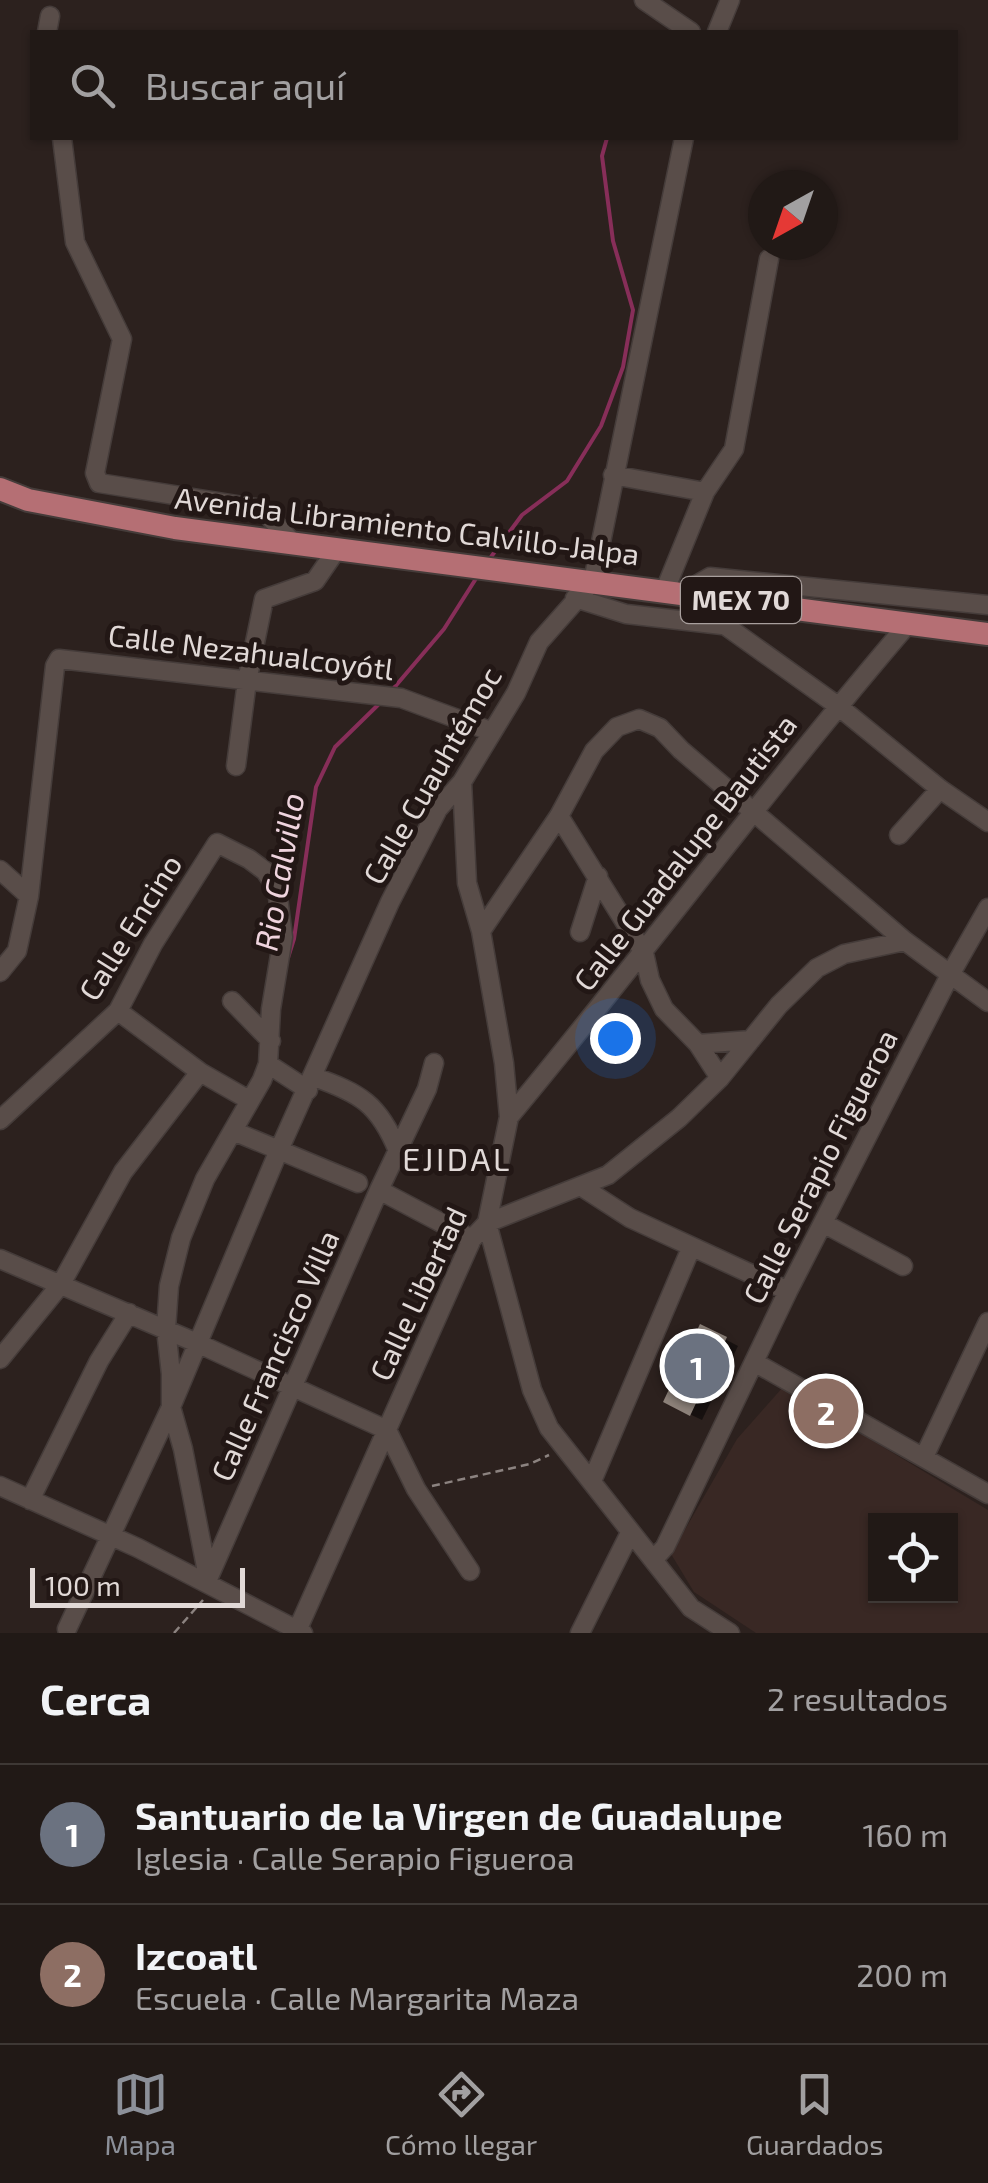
<!DOCTYPE html>
<html lang="es">
<head>
<meta charset="utf-8">
<style>
  :root { --surface:#211916; --page:#2d2623; --text:#f1f3f6; --muted:#a2a0a1; --line:#3e3835; --accent:#8c9099 }
  body { margin:0; font-family:"Exo 2",sans-serif; background:var(--page); color:var(--text) }
  .controls { position:absolute; right:30px; bottom:30px; display:grid; overflow:hidden; border-radius:0px; box-shadow:0 2px 8px #0004 }
  .controls button { width:90px; height:90px; display:grid; place-items:center; padding:0; border:0; border-bottom:2px solid var(--line); background:var(--surface); color:var(--text); font:50px sans-serif }
  .compass { position:absolute; left:748px; top:170px; width:90px; height:90px; border-radius:50%; background:var(--surface); box-shadow:0 2px 8px #0004; rotate:220deg }
  .scale { position:absolute; left:30px; bottom:25px; width:215px; box-sizing:border-box; padding-left:10px; border:5px solid #e1d9d7; border-top:0; font-size:28px; line-height:35px; white-space:nowrap; color:#e1d9d7; -webkit-text-stroke:8px #221715; paint-order:stroke }
  .you { position:absolute; left:615px; top:1038px; width:35px; height:35px; margin:-25px; border:8px solid #fff; border-radius:50%; background:#1a73e8; box-shadow:0 0 0 15px #1a73e833 }
  .badge { display:grid; place-items:center; width:65px; height:65px; border-radius:50%; background:var(--accent); color:#fff; font-size:32px; font-weight:700 }
  .pin { position:absolute; translate:-50% -50%; border:5px solid #fff; box-shadow:0 2px 10px #0006 }
  .list { margin:0; padding:0; list-style:none }
  h2 { display:flex; justify-content:space-between; align-items:center; height:130px; margin:0; padding:0 40px; font-size:42px }
  h2 small { font-size:32px; font-weight:400; color:var(--muted) }
  .list li { display:grid; grid-template-columns:65px 1fr auto; gap:30px; align-items:center; box-sizing:border-box; height:140px; padding:0 40px; border-top:2px solid var(--line) }
  .list b { display:block; font-size:38px; white-space:nowrap }
  .list p { margin:0; font-size:32px; white-space:nowrap; color:var(--muted) }
  .list em { font-size:32px; font-style:normal; color:var(--muted) }
  .icon { flex:none; width:55px; height:55px; fill:none; stroke:currentColor; stroke-width:2; stroke-linecap:round; stroke-linejoin:round }
  .map { position:relative; flex:none; width:988px; height:1633px; overflow:hidden }
  .search { position:absolute; background:var(--surface); box-shadow:0 2px 8px #0004; left:30px; right:30px; top:30px; height:110px; display:flex; align-items:center; gap:25px; box-sizing:border-box; padding:0 35px; border-radius:0px; color:var(--muted); font-size:38px }
  .sheet { height:410px; background:var(--surface) }
  nav { display:flex; justify-content:space-around; align-items:center; box-sizing:border-box; height:140px; border-top:2px solid var(--line); background:var(--surface); font-size:28px; color:var(--muted) }
  nav a { display:grid; justify-items:center; gap:5px }
  nav .on { color:var(--accent) }
  .map>svg:first-child { display:block }
  .built { fill:#392824; fill-rule:evenodd }
  .shadow { fill:#0007 }
  .lines { fill:none; stroke-linecap:round; stroke-linejoin:round }
  .stream { stroke:#872e59; stroke-width:4 }
  .building { fill:#8e837b }
  .minor-casing { stroke:#453c3a; stroke-width:21 }
  .major-casing { stroke:#453c3a; stroke-width:26 }
  .path { stroke:#8c8380; stroke-width:2.5; stroke-dasharray:8 5; stroke-linecap:butt }
  .minor { stroke:#594d49; stroke-width:18 }
  .major { stroke:#b56f74; stroke-width:22 }
  .labels { text-anchor:middle; stroke-width:10; stroke-linejoin:round; paint-order:stroke }
  .shield { fill:#221715; stroke:#a89f9d; stroke-width:2.5 }
  .shield-label { font-size:28px; font-weight:bold; fill:#e1d9d7 }
  .street-label { font-size:30px; fill:#e1d9d7; stroke:#221715 }
  .water-label { font-size:32px; font-style:italic; fill:#efd4de; stroke:#221715 }
  .neighbourhood-label { font-size:32px; letter-spacing:2.5px; fill:#e1d9d7; stroke:#221715 }
</style>
</head>
<body>
<div class="map">
<svg width="988" height="1633" viewBox="0 0 988 1633">
  <rect width="100%" height="100%" fill="#2c211e"/>
  <path class="built" d="M783,1387l205,123v123h-232l-62,-41 -23,-38 66,-115zM876,1520h74v76h-74z"/>
  <path class="shadow" d="M702,1327l36,19 -36,74 -25,-12z"/>
  <g class="lines">
    <path class="stream" d="M488,561l34,-46 45,-34 34,-55 22,-59 10,-57 -20,-69 -11,-85 5,-18
      M393,689l51,-60 33,-52
      M288,958l6,-19 22,-152 19,-40 45,-44"/>
  </g>
  <path class="building" d="M700,1324l27,13 -37,79 -27,-14z"/>
  <g class="lines">
    <defs>
      <path id="minor" d="M644,0l47,32
        M47,32l3,-16
        M717,32l13,-32
        M62,138l13,104 47,97 -27,134 4,10 163,26 31,34
        M613,475l92,17
        M665,590l40,-98 29,-43 35,-190
        M684,592l26,-15 278,28
        M684,596l154,110 102,83 48,33
        M575,598l51,16 96,11
        M236,766l11,-85 17,-82 51,-18 22,-32
        M559,816l85,137 6,27 14,29 34,35 22,34
        M899,835l41,-46
        M0,870l29,26
        M481,931l78,-115 35,-65 23,-24 22,-8 21,9 21,22 224,191 83,61
        M580,932l18,-56
        M0,972l17,-21 12,-55 26,-230 4,-7 342,39 89,33
        M232,1001l39,40
        M118,1011l82,61 49,28
        M698,1044l53,-4
        M268,1064l40,26
        M314,1077c46,16 65,27 84,74
        M509,1117c135,-162 261,-332 399,-493
        M0,1120l118,-109 35,-67 64,-101 32,16 16,12 12,18 6,48 -12,72 -3,55 -6,16 -57,99 -24,59 -12,48 -3,43 5,45v33l12,42 25,128
        M233,1131l125,52
        M582,1187l48,31 158,73
        M379,1190l93,49
        M823,1223l80,43
        M0,1259l197,84 190,87
        M0,1359l61,-75 62,-112 77,-100
        M754,1362l234,132
        M387,1430l29,59 54,82
        M924,1457l64,-135
        M592,1481l99,-233
        M0,1486l138,62 165,85
        M30,1500l69,-139 30,-48
        M653,1560l12,-13 123,-256 163,-318 37,-65
        M208,1579l171,-389 48,-101 7,-26
        M67,1629l104,-222 108,-257 111,-248 48,-93 24,-27 54,-89 23,-51 54,-61 91,-443
        M296,1633l176,-394 15,-16 22,-106 -5,-54 -23,-132 -14,-48 -5,-101
        M580,1633l50,-100
        M730,1633l-39,-25 -142,-180 -17,-38 -45,-167 121,-48 71,-57 41,-40 59,-73 38,-37 27,-14 61,-13"/>
      <path id="major" d="M0,489l28,11 147,28 813,106"/>
    </defs>
    <use href="#minor" class="minor-casing"/>
    <use href="#major" class="major-casing"/>
    <path class="path" d="M432,1486l98,-22 19,-9
      M174,1633l29,-33"/>
    <use href="#minor" class="minor"/>
    <use href="#major" class="major"/>
  </g>
  <g class="labels">
    <rect class="shield" x="681" y="577" width="120" height="46" rx="8"/>
    <g class="shield-label">
      <text x="741" y="610">MEX 70</text>
    </g>
    <g class="street-label">
      <text transform="translate(407 527) rotate(7)" y="10">Avenida Libramiento Calvillo-Jalpa</text>
      <text transform="translate(251 653) rotate(7)" y="10">Calle Nezahualcoyótl</text>
      <text transform="translate(433 776) rotate(-60)" y="10">Calle Cuauhtémoc</text>
      <text transform="translate(686 853) rotate(-52)" y="10">Calle Guadalupe Bautista</text>
      <text transform="translate(131 928) rotate(-58)" y="10">Calle Encino</text>
      <text transform="translate(821 1167) rotate(-63)" y="10">Calle Serapio Figueroa</text>
      <text transform="translate(419 1294) rotate(-65)" y="10">Calle Libertad</text>
      <text transform="translate(276 1356) rotate(-66)" y="10">Calle Francisco Villa</text>
    </g>
    <g class="water-label">
      <text transform="translate(280 872) rotate(-80)" y="11">Rio Calvillo</text>
    </g>
    <g class="neighbourhood-label">
      <text x="457" y="1171">EJIDAL</text>
    </g>
  </g>
</svg>
<div class="controls">
<button><svg class="icon" aria-label="locate" viewBox="0 0 24 24"><circle cx="12" cy="12" r="6"/><path d="M12 2v4M12 18v4M2 12h4M18 12h4"/></svg></button>
</div>
<svg class="compass" viewBox="-18 -18 36 36"><path d="M0-13l5 13h-10z" fill="#e53935"/><path d="M0 13l5-13h-10z" fill="#a2a0a1"/></svg>
<div class="scale">100 m</div>
<div class="you"></div>
<div class="pin badge" style="left:697px;top:1366px;background:#6b7280">1</div>
<div class="pin badge" style="left:826px;top:1411px;background:#8d6e63">2</div>
<div class="search"><svg class="icon" aria-label="search" viewBox="0 0 24 24"><circle cx="10" cy="10" r="6"/><path d="M15 15l6 6"/></svg>Buscar aquí</div>
</div>
<section class="sheet">
<h2>Cerca<small>2 resultados</small></h2>
<ul class="list">
<li><span class="badge" style="background:#6b7280">1</span><div><b>Santuario de la Virgen de Guadalupe</b><p>Iglesia · Calle Serapio Figueroa</p></div><em>160 m</em></li>
<li><span class="badge" style="background:#8d6e63">2</span><div><b>Izcoatl</b><p>Escuela · Calle Margarita Maza</p></div><em>200 m</em></li>
</ul>
</section>
<nav>
<a class="on"><svg class="icon" aria-label="map" viewBox="0 0 24 24"><path d="M3 6l6-2 6 2 6-2v14l-6 2-6-2-6 2zM9 4v14M15 6v14"/></svg>Mapa</a>
<a><svg class="icon" aria-label="directions" viewBox="0 0 24 24"><path d="M12 3l9 9-9 9-9-9zM9 14v-3h6M13 9l2 2-2 2"/></svg>Cómo llegar</a>
<a><svg class="icon" aria-label="saved" viewBox="0 0 24 24"><path d="M7 4h10v16l-5-4-5 4z"/></svg>Guardados</a>
</nav>
</body>
</html>
